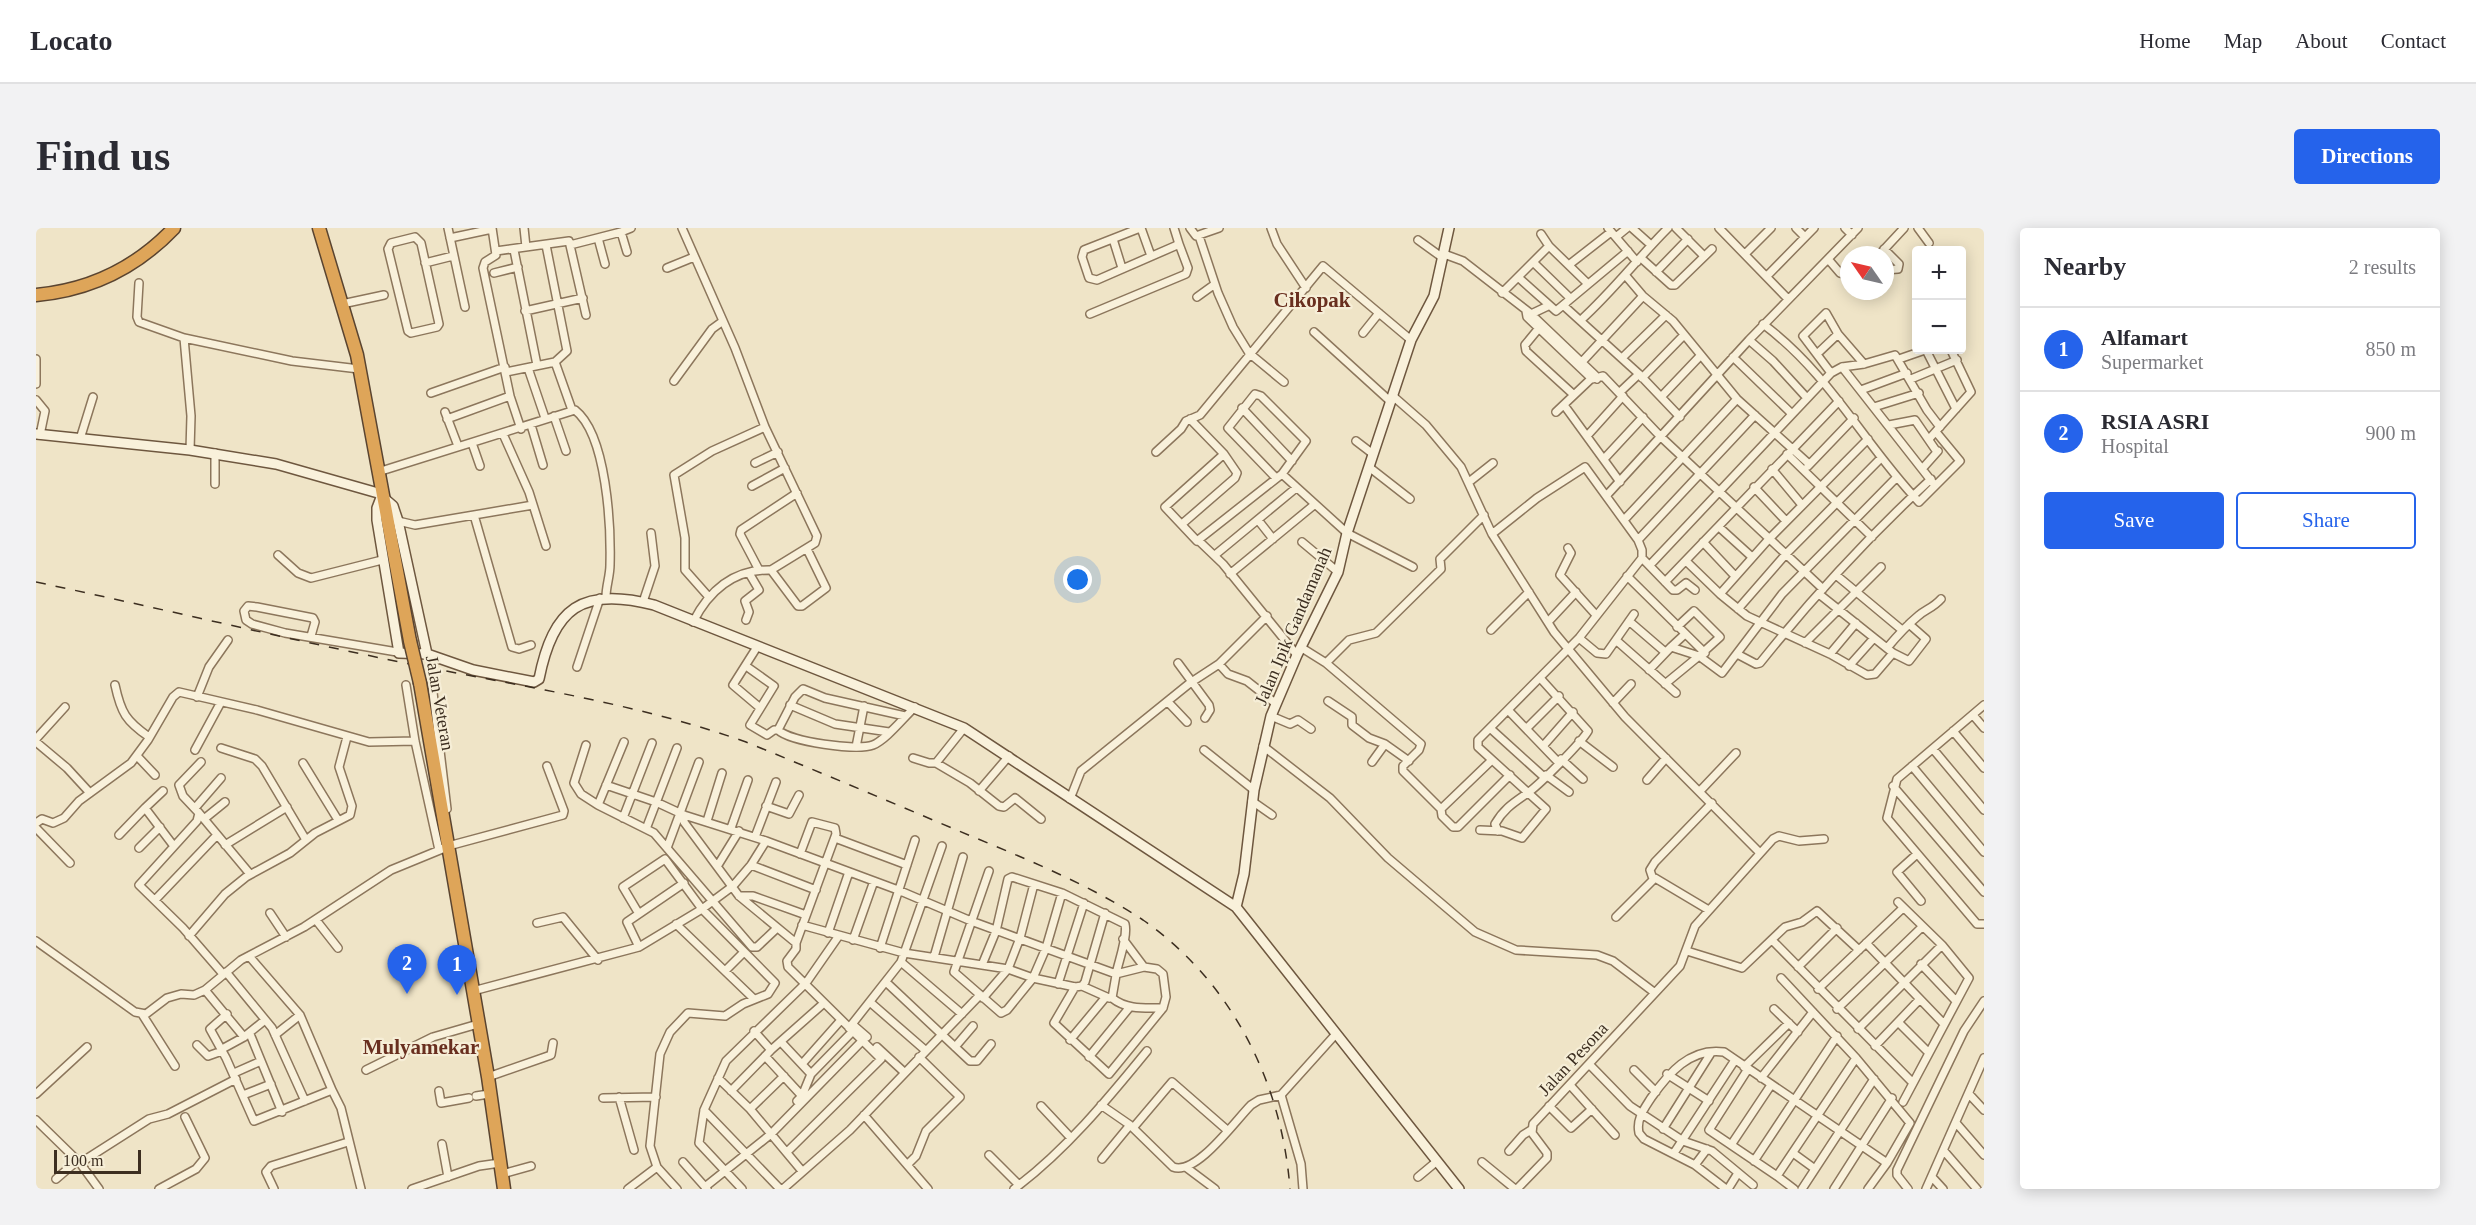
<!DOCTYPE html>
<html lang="en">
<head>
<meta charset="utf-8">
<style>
  :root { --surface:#fff; --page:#f2f2f3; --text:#2b2b33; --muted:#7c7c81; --line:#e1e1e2; --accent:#2563eb }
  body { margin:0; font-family:"Times New Roman",serif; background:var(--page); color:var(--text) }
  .controls { position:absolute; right:18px; top:18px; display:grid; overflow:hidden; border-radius:6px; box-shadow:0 3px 15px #0003 }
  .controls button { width:54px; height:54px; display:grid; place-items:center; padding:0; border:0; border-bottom:2px solid var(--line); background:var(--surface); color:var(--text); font:30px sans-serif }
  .compass { position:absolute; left:1804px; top:18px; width:54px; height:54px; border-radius:50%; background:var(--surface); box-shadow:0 3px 15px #0003; rotate:304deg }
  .scale { position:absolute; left:18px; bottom:15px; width:87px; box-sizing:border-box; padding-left:6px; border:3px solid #3c2e20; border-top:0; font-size:16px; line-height:21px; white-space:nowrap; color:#3c2e20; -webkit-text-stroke:4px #f6eed7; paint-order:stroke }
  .you { position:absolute; left:1042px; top:352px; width:21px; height:21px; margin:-15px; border:4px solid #fff; border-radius:50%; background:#1a73e8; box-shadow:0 0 0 9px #1a73e833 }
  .badge { display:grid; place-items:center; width:39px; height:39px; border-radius:50%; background:var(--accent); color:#fff; font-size:20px; font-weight:700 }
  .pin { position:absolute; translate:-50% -50px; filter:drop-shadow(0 2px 3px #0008) }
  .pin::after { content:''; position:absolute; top:32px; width:21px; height:18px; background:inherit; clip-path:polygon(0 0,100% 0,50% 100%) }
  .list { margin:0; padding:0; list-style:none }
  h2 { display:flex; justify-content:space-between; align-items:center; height:78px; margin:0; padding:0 24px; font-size:26px }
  h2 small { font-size:20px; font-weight:400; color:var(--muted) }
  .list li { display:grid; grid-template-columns:39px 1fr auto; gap:18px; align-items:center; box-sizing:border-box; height:84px; padding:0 24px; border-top:2px solid var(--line) }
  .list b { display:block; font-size:22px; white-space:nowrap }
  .list p { margin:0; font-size:20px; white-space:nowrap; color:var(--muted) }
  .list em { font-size:20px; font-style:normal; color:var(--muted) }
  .actions { display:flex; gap:12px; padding:18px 24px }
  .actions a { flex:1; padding:14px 0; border:2px solid var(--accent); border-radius:6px; text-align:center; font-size:21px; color:var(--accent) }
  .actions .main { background:var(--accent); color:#fff }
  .map { position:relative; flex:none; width:1948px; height:961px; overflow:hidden; border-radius:6px }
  header { display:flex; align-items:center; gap:36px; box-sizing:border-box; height:84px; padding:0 30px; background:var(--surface); border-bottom:2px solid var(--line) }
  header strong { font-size:28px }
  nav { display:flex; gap:33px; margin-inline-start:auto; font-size:21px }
  .intro { display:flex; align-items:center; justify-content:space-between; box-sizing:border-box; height:144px; padding:0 36px }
  h1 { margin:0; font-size:42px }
  .button { padding:15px 27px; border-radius:6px; background:var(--accent); color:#fff; font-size:21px; font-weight:700 }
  main { display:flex; gap:36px; padding:0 36px }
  aside { flex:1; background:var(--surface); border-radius:6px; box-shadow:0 3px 15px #0003 }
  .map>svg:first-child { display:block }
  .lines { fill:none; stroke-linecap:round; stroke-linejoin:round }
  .street-casing { stroke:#8c765c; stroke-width:10 }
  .secondary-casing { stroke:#6e573f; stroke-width:12 }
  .highway-casing { stroke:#5a4430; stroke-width:15 }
  .street { stroke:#f9f1db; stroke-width:7 }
  .secondary { stroke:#f9f1db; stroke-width:9 }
  .highway { stroke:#dea559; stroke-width:12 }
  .rail { stroke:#3c2e20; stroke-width:1.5; stroke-dasharray:10 10; stroke-linecap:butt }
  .highway-bridge-casing { stroke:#5a4430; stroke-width:15; stroke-linecap:butt }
  .highway-bridge { stroke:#dea559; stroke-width:12 }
  .labels { text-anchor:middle; stroke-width:4.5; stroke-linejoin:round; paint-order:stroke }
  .street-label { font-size:18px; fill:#3c2e20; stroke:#f6eed7 }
  .quarter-label { font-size:21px; font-weight:bold; fill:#692f1f; stroke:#f6eed7 }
</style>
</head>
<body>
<header>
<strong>Locato</strong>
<nav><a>Home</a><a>Map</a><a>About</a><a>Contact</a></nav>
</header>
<div class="intro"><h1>Find us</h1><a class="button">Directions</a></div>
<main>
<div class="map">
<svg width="1948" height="961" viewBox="0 0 1948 961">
  <rect width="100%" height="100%" fill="#efe4c7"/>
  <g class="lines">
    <defs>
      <path id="street" d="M412,0l17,79
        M456,0l4,27 -11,7 -2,6 27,128 11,33
        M488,0l2,19
        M646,0l53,120 30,79 52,109 -2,7 -44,27
        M1104,0l-56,22 -2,7 7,21 8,2 78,-34 4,-2 -5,-16
        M1105,0l10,28
        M1154,0l6,8 23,-8
        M1235,0l6,16 29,44
        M1572,0l29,34
        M1596,0l19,17
        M1640,0l28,28
        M1683,0l69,71
        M1760,0l9,9
        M1809,0l7,7
        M1882,0l11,15
        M585,4l10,-4
        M1505,6l8,12 38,37
        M1163,8l19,57 15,34 16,26 35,29
        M379,9l6,6 18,81 -2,3 -26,6 -3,-2 -20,-82 3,-6z
        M1580,9l11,-9
        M414,10l42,-9
        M562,10l7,26
        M1077,11l9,29
        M1382,12l25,18
        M534,17l51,-13 6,20
        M1848,21l15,15 -1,5 -13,1
        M478,22l23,115
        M460,23l73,-10 17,74
        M1408,26l19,7 67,52 65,62 2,4
        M1709,26l26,-26
        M1843,27l25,-27
        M1605,30l30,27h4l37,-36
        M1792,31l12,14 9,2
        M1497,34l36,35
        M389,35l28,-7
        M1534,36l41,-32
        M631,40l27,-11
        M1620,44l32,-33
        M458,45l24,-6
        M1590,48l17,20 30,25 64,78 72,65
        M1731,48l47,-48
        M1483,50l37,33 72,-60
        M103,55l-2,34 2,5 45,16 7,78 -1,34
        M1466,65l47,-47
        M1161,69l18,-13
        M306,76l42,-9
        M1528,78l75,68 41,43
        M489,83l58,-13
        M1490,83l1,6 65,62 11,-3 57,60 163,153
        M1054,86l96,-40 2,-6 -9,-24
        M1493,87l19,-9
        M1545,92c32,-29 57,-62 87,-92
        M1727,96c68,51 100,119 156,178l41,-41 -24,-29
        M1503,100l-14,17 1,6 48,44
        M1278,104l77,70
        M1327,105l16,-20
        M148,110l108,23 67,8
        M1713,112l24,21 34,37
        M1890,122l30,59
        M1782,125l20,-19
        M1697,129l59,57
        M1586,130l44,-43
        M0,131v25
        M1863,131l26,-9
        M519,134l17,48
        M1544,136l63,-68
        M1806,139l91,116
        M492,140l17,50
        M470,144l49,-10 12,-11 -21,-106
        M1795,145l-28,-37 23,-23 12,21 26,30
        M1606,150l42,-43
        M1875,151l46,-19
        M638,153l38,-52 11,-8
        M1825,162l46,-17
        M1584,164l19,-18
        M395,165l74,-26
        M1358,169l32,28 35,42 31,67 62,98 71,85 134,135
        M1625,169l40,-42
        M0,172l9,11 -5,24
        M1528,177l56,77
        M1838,179l45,-14
        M1206,180l50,53
        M409,184l13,34
        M1520,184l38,-36
        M518,188l12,35
        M411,191l63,-23
        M495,197l12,40
        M1853,197l26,-5 22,32
        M467,206l26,58 17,54
        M1551,208l36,-40
        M44,211l13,-42
        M1893,211l42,-47 -20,-42
        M1320,213l17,13
        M436,215l8,23
        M1120,224l25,-23 5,-8 14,-6 123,-149 88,74
        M1188,226l-59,53 32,34 85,-67 65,59 66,34
        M1751,226l85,83
        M1568,231l39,-42
        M719,235l23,-11
        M1772,238l46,-48
        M1333,239l41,32
        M1736,241l30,36
        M1886,241l16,-18
        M342,244l197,-62c32,25 36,117 35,155 0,11 -4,21 -4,32
        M1240,250l-48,-50 27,-34 6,2 45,45 -24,33
        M1433,254l24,-19
        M179,256v-31
        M716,258l33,-18
        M1718,259l32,34
        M1571,267l142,-155 109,-112
        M438,287l38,132 7,2 12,-4
        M1222,292l15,19
        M1588,292l113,-121
        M362,293l17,4 118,-20
        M1146,296l53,-46 2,-5 -13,-19 -34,-35
        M1683,299l33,30
        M1456,306l45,-36 48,-31 53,73 4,10v8l31,32h4l9,-7 9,7
        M1602,312l117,-125
        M1163,313l24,23 74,91
        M1266,314l36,30
        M1667,314l32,34
        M1532,320l3,5 -11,22 36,40
        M242,327l20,18 13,5 71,-18
        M1179,327l81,-67
        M1650,333l34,33 27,22 83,38 37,21 8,-1 18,-21
        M1614,337l181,-192 11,-6 22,-3 31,-9 32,55 13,17
        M723,342l-19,-36 1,-4 56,-37
        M1194,346l84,-69
        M1800,347l66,55
        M1591,348l78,77
        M1629,354l174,-181
        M1684,366l48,-54 100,-101
        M1783,366l74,59 16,8 17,-22 -17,-15
        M672,368l-23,-26v-32l-11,-63 38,-24 53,-24
        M607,374l12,-36 -4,-33
        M1702,381l48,-55 95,-96
        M710,392l3,-8 -4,-11 14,-11 -10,-17
        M1593,393l36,31
        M657,394c16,-31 40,-53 78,-52l27,36h4l24,-18 -19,-39
        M1512,394l28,-30
        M1455,402l38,-38
        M275,408l4,-14 -2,-4 -56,-11 -9,-1 -4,5 2,9 6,4 33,9 112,19
        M1543,410l18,15 9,1 28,-40
        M1581,413l59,52
        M1769,415l76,-76
        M721,419l-24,38 26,22
        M1635,419l14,-13
        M1266,420l24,15 95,81 -2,6 -16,16v5l38,38
        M1851,420c10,-12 19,-22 31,-32 8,-7 15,-8 23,-17
        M1701,426l19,10 4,-1c52,-65 109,-127 171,-184
        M1794,426l26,-31
        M1142,435l31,42 1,5 -5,8
        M1290,435l23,-23 27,-7 65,-64 -1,-10 44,-44
        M1183,436l9,10 19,7 28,22
        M710,438l28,20 -24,39 17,10 7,-5h4
        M1813,438l25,-28
        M541,439l23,-69
        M1613,442l22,-23 28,9 21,-19 -26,-26 -17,16
        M396,456l15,125
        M1629,456l34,-28 23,17 60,-79 115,-117
        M79,457c6,28 11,36 34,52
        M370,457l9,56 24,109
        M161,469l12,-30 19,-27
        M1292,473l24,16v8l17,13 16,6
        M1132,474l19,20
        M1577,475l18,-19
        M754,477l45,19 54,8
        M1948,477l-87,74 -10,39 90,106h7
        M1472,482l50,52
        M1937,487l11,13
        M1235,488l19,8 8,-4 13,9
        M928,500l-28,35 34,20 29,23 5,1 11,-9 26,21
        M1491,500l32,-32
        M1455,501l53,48
        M742,502c13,12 79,21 95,15 13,-5 31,-28 42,-38
        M742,502l17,-33 8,-8 22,9 80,18
        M1917,503l31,37
        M0,511l29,-32
        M1543,513l34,26
        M0,514l31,26 23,25
        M550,517l-12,38 7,11 17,11 26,-63
        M1508,517l29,-33
        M1227,518l67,52 58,60 87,74 41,18 81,5 16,6 42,32
        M820,519l8,-41
        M185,520l34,11 7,7 44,74
        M1897,521l51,61
        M159,522l26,-48
        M1168,522l50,40
        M101,528l18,19
        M877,530l16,5h7
        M1525,531l22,20
        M1456,532l-51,49 1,7 11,11h5l52,-52
        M165,534l-22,23 4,11 16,17 -2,8 -58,64 44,43 40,46
        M1336,534l13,-18 24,17
        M267,535l35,57
        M1876,538l72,86
        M1510,547l23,17
        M1611,552l19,-22
        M570,557l50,17 28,13 82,26 132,49 73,31 145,53 28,-7 13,2 6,5 3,23 -3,11c-19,0 -36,2 -51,-10l4,-23v-1c3,-14 12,-38 9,-50l-63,-31 -50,-16 -4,2 -12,52 -14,34
        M1857,558l91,106
        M943,563l30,-35
        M1664,563l36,-38
        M1034,571l11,-28 109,-88 29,-19 48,-48
        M1216,573l20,14
        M562,577l56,28 98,114h5l19,-18
        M730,578l23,8 10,-19
        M109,580l18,-17
        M159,580l26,-30
        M163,585l51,61
        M648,587v7l55,74 57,47
        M587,590l29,-75
        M168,591l21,-17
        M671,593l15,-48
        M0,595l6,-4 11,4 11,-5 15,-17 52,-38 17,-23 25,-43 6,-5 78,18 112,32 46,-1
        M0,600l34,35
        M695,600l17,-48
        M610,601l31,-81
        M1444,602l22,1 20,7 24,-29 -68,-62v-7l101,-102 63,-80
        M1462,603l-3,-7c9,-16 20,-22 34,-32 12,-9 52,-49 59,-61l-47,-52
        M83,607l26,-27 28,37
        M719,609l21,-55
        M799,610l72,27
        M189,617l62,-38
        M103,620l21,-21
        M631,620l32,-86
        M1881,626l-20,18 24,29
        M682,637l21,-34
        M715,637l65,25
        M953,643l-35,101 47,41 6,-3 26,-32 13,-30 16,-55
        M1617,651l-3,-9 5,-8 57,-59
        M703,668h14l53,19
        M119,672l62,-65
        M1862,674l44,43 27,33 -66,124
        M234,685l16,24
        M603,686l-16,-27 42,-28 37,50 73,74 -7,11 -25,10 -18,12 -37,-3 -18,19 -10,22 -10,92 7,21 20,22
        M1580,689l39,-39 52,31
        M280,692l22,28
        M501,695l26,-6 35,43
        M640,696l78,75
        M766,697l102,28 104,16 25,9 42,9 7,-1 3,-4 20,-69
        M792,705l21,-61
        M153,708l36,-42 21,-17 44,-24 25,-20 35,-18 2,-9 -13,-39 8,-30
        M1087,711l21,28
        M817,712l21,-59
        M1736,712l141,143
        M0,713l99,71 11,2 21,-16 14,-4 13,1 11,-5 36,-30 63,-33 87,-57 61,-25 111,-30 1,-4 -17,-45
        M1830,715l77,80
        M603,719l-12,-25 57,-39
        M844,720l35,-108
        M1651,723l55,17 43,-41 17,-5 15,-11 42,39
        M898,729l29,-100
        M865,734l61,52
        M1885,736l34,36
        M1762,739l39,-39
        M689,743l19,-19
        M190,744l46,56 33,73
        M851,755l83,78h7l14,-17
        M1022,756l26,-81
        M1046,758l27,12
        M1039,759l-21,36 55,51 54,-66
        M1782,761l85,-81
        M169,762l39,47
        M437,763l166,-44 63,-38 31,-23 18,-21 15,-24
        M947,770l25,-29 12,-31 14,-54
        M835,775l54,47
        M1738,781l24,23
        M1801,781l85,-82
        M106,786l33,52
        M191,786l-17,15 16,29 28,63 78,-31 -32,-75 -51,-59
        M1863,795l29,29
        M816,796l15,13
        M813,800l52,-66 41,-116
        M1822,801l84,-84
        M718,803l17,19
        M214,806l32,78
        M239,807l25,-20
        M1034,812l35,-42
        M745,814l30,32
        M161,817l11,11 14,-5
        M1839,818l45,-47
        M841,819l27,25
        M919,819l18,-21
        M186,821l22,-12 21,-17
        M729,828l37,40
        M1053,829l40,-49
        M766,836l39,-44
        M1553,836l41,42 53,35 29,10 41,34
        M1708,839l45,-44
        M1712,841l-39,61 68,46 79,-118
        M330,842l67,-33 45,-13
        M1598,842l22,22
        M198,845l27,-12
        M1631,846l42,27
        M452,849l63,-22 2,-12
        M682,850l32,31 52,62
        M1725,850l52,-66
        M1534,857l45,50
        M296,862l9,18 20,81
        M403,863l2,12 28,-5
        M695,863l40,-41 53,-47
        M0,866l51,-47
        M1933,866l15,16
        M207,867l28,-11
        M440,868l13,-2
        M583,869l15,53
        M567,870l53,-1
        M761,873l5,-5 9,-22 42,-43
        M1065,877l29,20 43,42c23,9 62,-46 78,-62l8,-5 22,-5
        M1005,878l30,32
        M1513,878l22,22 21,-19
        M714,881l34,-33
        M668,882l76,79
        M828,887l64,74
        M0,892l44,43 19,26
        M1921,896l27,31
        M1097,900l39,-46 55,48
        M1627,901l48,-76
        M406,916l6,33
        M1695,917l40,-60
        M1473,923l14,-16 8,-5
        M1908,923l33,38
        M751,924l94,-93 -93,-92 -1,-6 9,-12v-6l40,-109 -1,-6 -23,-6 -12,32
        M1638,925l61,-93
        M1757,925l22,16
        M953,927l30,30
        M1066,931l28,-34
        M1718,933l83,-125
        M647,934l24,27
        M1446,934l33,27
        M44,935l69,-44 19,-5 68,-35
        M872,936l8,-8 10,-25 34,-34 -41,-40
        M1659,937l12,-16
        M1151,940l28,21
        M466,946l29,-8
        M1741,948l17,13
        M1382,949l18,-15
        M1896,949l11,12
        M20,951l21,-18
        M669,959l66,-53 92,-94
        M123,961l37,-20 9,-11 -20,-41
        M238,961l-8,-17 5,-6 77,-24
        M376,961l67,-23 21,-3
        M592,961l29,-22
        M706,961l-43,-46 5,-33 22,-49 80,-78 32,-46
        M747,961l67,-59 129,-134
        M978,961c51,-38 93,-89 133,-138
        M1267,961l-2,-25 -20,-69 54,-60
        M1481,961l30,-31v-5l-15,-20 1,-9 147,-158 15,-40 78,-87 6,-3 20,5 25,-2
        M1690,961l-31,-24 -51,-26 -5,-6c-3,-14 5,-24 12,-35 17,-24 39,-51 73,-46l163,111 23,-40 -54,-65 -75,-80
        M1692,961l10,-16
        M1766,961l72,-110
        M1798,961l58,-91
        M1832,961l19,-26
        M1872,961l-11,-14v-5l67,-139 20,-30
        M1890,961l58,-131"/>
      <path id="secondary" d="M0,206l154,16 86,14 102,29 15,13 5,15 29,133
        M346,267l-5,13v12l22,133 28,1 46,16 61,12 5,-3c14,-71 43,-93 115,-74l310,123 272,179 223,282
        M1200,679l8,-33 10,-84 17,-74 26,-61 41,-83 9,-39 64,-193 23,-44 15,-68"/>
      <path id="highway" d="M283,0l38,127 53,286
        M0,67c55,-5 100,-27 138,-67
        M384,455l68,394 16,112"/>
    </defs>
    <use href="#street" class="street-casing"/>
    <use href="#secondary" class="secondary-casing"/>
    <use href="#highway" class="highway-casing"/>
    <use href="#street" class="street"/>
    <use href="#secondary" class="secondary"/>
    <use href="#highway" class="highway"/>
    <path class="rail" d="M0,354c123,26 246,56 369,81 114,23 231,40 341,79 71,29 142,59 213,89 62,26 128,52 184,89 89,62 139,163 147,269"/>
    <defs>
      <path id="highway-bridge" d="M374,413l10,42"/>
    </defs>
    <use href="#highway-bridge" class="highway-bridge-casing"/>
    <use href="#highway-bridge" class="highway-bridge"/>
  </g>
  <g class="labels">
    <g class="street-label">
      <text transform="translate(1257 398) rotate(-67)" y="6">Jalan Ipik Gandamanah</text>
      <text transform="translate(404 475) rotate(80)" y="6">Jalan Veteran</text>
      <text transform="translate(1537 831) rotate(-47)" y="6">Jalan Pesona</text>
    </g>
    <g class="quarter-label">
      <text x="1276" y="79">Cikopak</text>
      <text x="385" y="826">Mulyamekar</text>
    </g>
  </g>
</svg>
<div class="controls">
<button>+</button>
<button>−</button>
</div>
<svg class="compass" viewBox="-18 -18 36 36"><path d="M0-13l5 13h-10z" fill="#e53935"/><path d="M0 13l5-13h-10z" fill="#7c7c81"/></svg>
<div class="scale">100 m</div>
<div class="you"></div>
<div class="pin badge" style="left:421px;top:767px">1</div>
<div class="pin badge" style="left:371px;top:766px">2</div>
</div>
<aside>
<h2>Nearby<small>2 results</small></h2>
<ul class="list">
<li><span class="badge">1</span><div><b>Alfamart</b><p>Supermarket</p></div><em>850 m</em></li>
<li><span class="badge">2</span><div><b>RSIA ASRI</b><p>Hospital</p></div><em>900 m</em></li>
</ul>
<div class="actions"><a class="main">Save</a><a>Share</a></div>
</aside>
</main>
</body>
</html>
